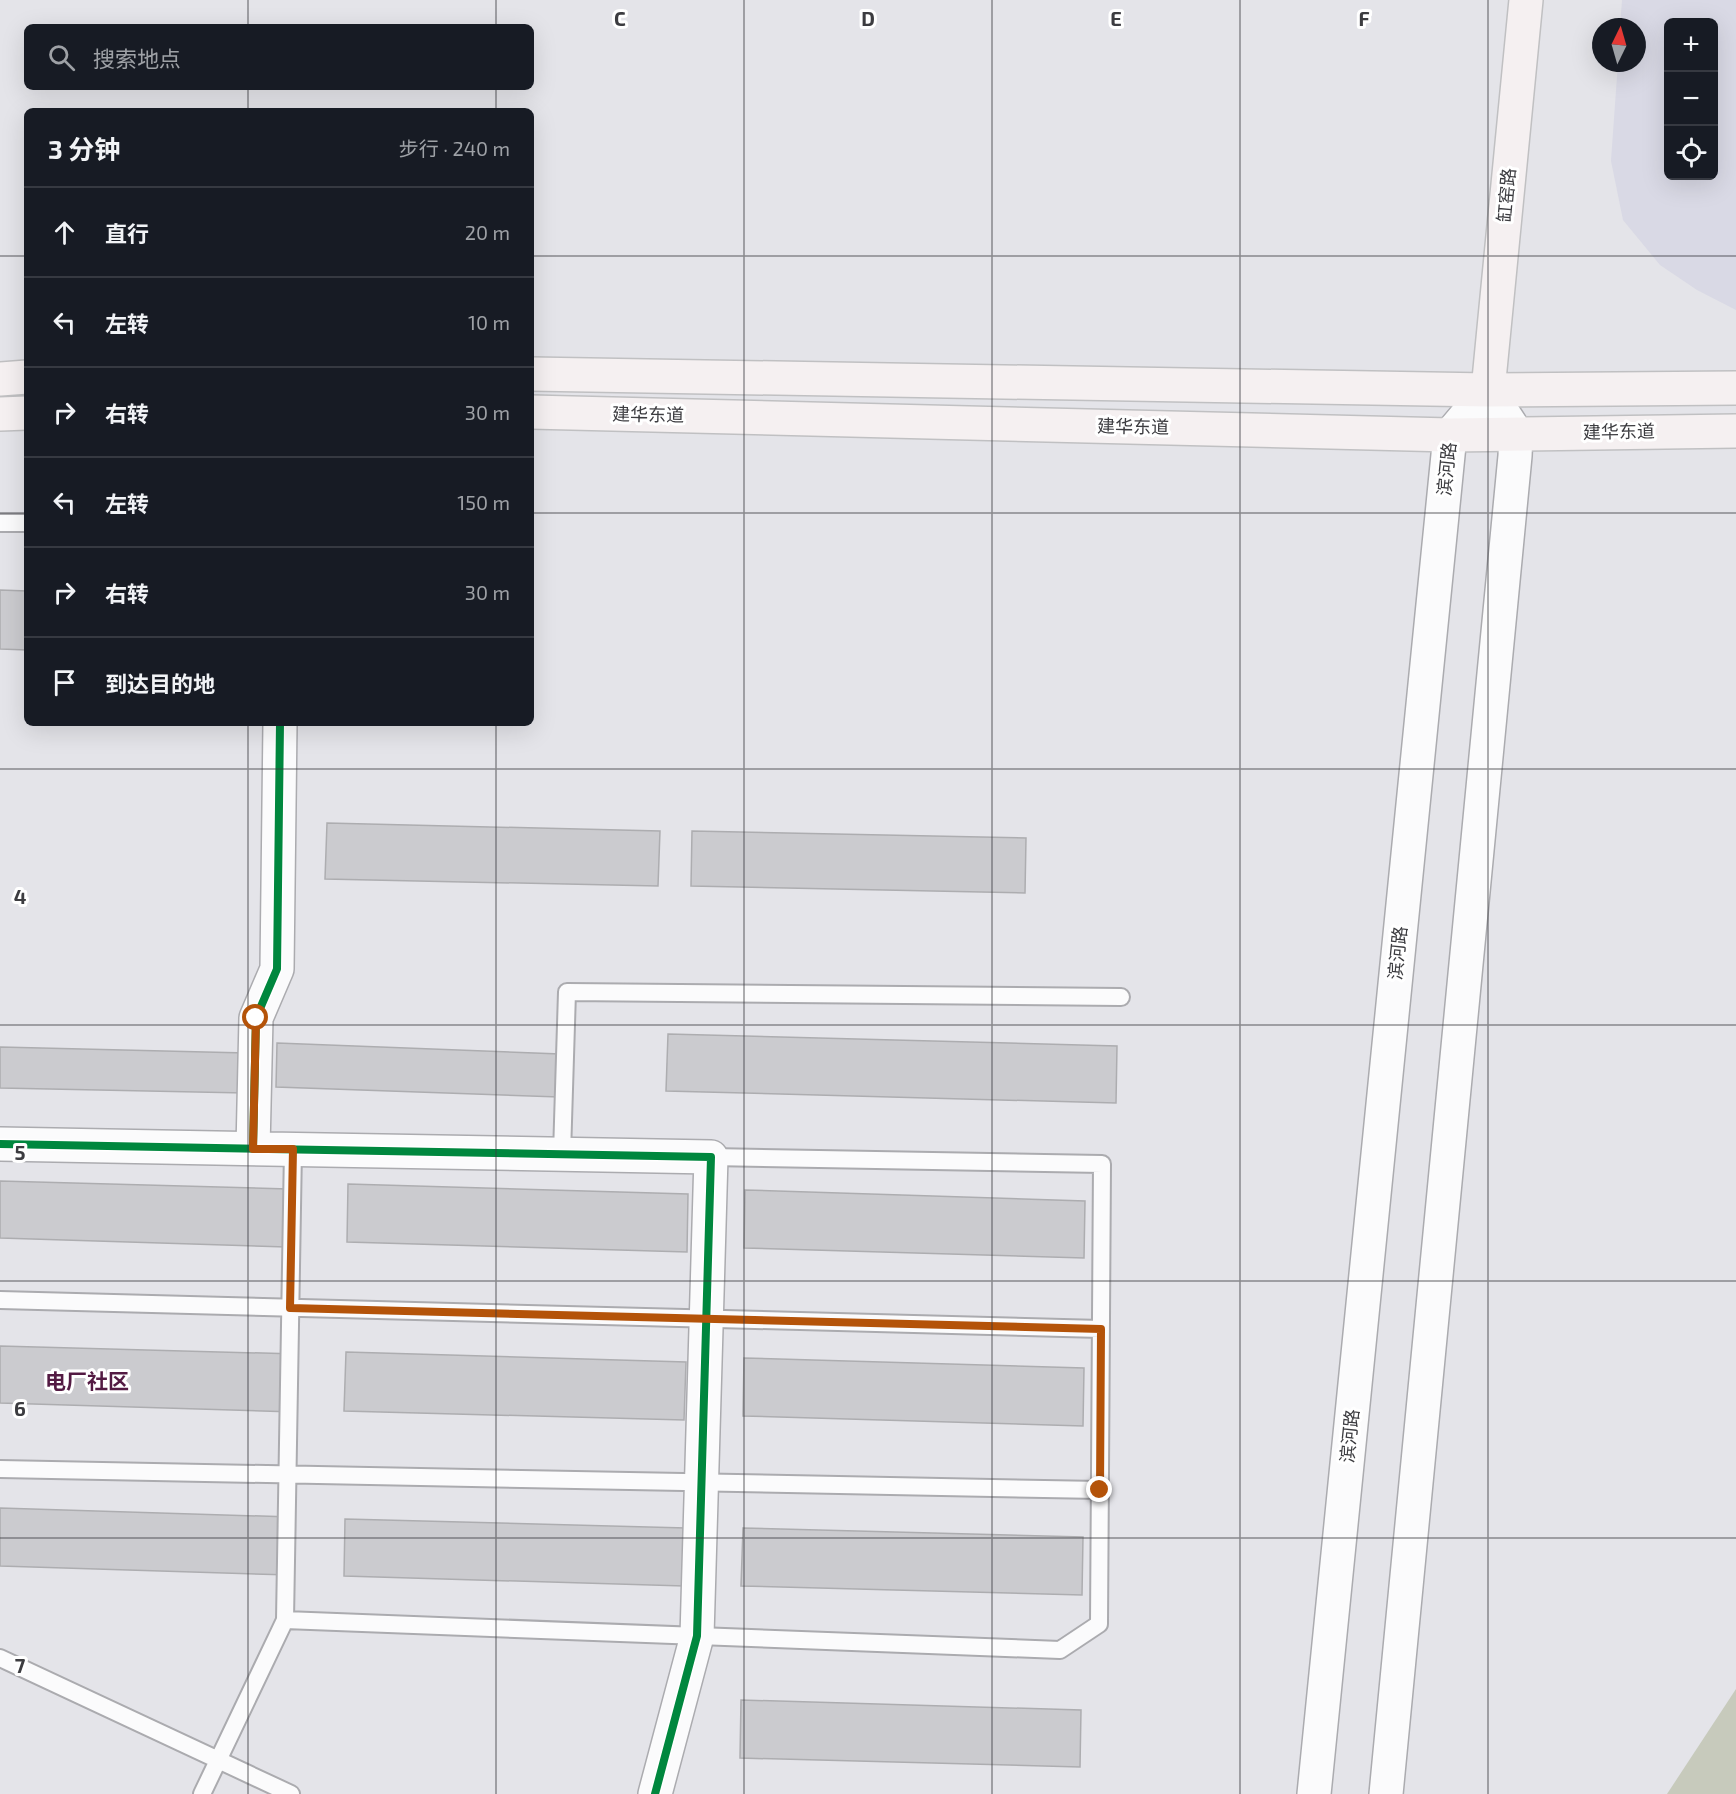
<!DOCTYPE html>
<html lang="zh">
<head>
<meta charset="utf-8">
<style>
  :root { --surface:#171b24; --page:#242831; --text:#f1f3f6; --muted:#9ea1a6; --line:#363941 }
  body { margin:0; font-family:"Exo 2","Noto Sans SC",sans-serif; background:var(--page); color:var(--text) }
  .controls { position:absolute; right:18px; top:18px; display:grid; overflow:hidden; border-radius:9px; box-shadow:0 6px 24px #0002 }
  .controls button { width:54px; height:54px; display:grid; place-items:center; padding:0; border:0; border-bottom:2px solid var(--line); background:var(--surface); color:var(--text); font:30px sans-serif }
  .compass { position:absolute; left:1592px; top:18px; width:54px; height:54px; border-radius:50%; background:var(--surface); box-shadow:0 6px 24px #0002; rotate:5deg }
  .stop { position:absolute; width:18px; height:18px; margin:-14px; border:4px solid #b45309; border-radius:50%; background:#fff }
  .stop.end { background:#b45309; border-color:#fff; box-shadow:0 2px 6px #0008 }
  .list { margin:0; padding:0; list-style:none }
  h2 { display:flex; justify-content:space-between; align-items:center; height:78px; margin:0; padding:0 24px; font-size:26px }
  h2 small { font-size:20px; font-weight:400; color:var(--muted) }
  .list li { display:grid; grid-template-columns:39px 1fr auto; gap:18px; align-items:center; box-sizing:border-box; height:90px; padding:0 24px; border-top:2px solid var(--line) }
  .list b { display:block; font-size:22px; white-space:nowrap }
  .list em { font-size:20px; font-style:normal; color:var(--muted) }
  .icon { flex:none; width:33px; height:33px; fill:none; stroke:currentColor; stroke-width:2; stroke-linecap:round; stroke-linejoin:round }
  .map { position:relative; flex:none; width:1736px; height:1794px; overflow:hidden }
  .search { position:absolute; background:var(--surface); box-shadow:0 6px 24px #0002; left:24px; top:24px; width:510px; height:66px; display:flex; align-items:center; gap:15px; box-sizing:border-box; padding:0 21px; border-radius:9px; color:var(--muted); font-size:22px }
  .panel { position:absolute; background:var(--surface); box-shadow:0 6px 24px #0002; left:24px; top:108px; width:510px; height:618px; border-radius:9px }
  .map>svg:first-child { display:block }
  .built { fill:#d9d9e5; fill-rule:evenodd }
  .green { fill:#c7cabc }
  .building { fill:#cbcbcf; stroke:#adadb0; stroke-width:1.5 }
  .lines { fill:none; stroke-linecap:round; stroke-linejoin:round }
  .service-casing { stroke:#ababaf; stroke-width:20 }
  .minor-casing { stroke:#ababaf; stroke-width:36 }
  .secondary-casing { stroke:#ababaf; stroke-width:36 }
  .primary-casing { stroke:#c0c0c2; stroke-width:36 }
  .service { stroke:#fbfbfc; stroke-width:16 }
  .minor { stroke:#fbfbfc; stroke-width:33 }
  .secondary { stroke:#fbfbfc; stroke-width:33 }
  .primary { stroke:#f5f0f1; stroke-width:33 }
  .cycleway-casing { stroke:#fff; stroke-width:11 }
  .cycleway { stroke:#00873e; stroke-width:8 }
  .route { stroke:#b45309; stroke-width:8 }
  .grid { fill:none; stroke:#3c3c40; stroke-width:1.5; stroke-opacity:0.55 }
  .labels { text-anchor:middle; stroke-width:6; stroke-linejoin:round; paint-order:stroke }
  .street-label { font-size:18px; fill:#3c3c40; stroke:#fff }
  .quarter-label { font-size:21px; font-weight:bold; fill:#531a43; stroke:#fff }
  .grid-label { font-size:20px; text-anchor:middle; font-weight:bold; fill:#3c3c40; stroke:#fff; stroke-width:6; stroke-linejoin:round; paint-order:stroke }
</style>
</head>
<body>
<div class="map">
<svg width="1736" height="1794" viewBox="0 0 1736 1794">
  <rect width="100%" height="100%" fill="#e4e4e9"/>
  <path class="built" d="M1622,0h114v310l-39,-20 -37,-25 -37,-45 -12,-59 7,-98h19v-36h-17zM1668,22h46v154h-46z"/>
  <path class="green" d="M1736,1689v105h-69z"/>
  <path class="building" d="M0,590l27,1v59l-27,-1z
    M327,823l333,8 -2,55 -333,-7z
    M692,831l334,7 -1,55 -334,-7z
    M668,1034l449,12 -1,57 -450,-12z
    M277,1043l283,11 -1,43 -283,-10z
    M0,1047l246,6 -1,40 -245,-5z
    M0,1181l288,8 -2,58 -286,-9z
    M348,1184l340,10 -1,58 -340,-10z
    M745,1190l340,11 -1,57 -340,-10z
    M0,1346l296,8 -2,58 -294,-9z
    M346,1352l340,10 -2,58 -340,-9z
    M744,1358l340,10 -1,58 -340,-10z
    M0,1508l291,9 -1,58 -290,-9z
    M345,1519l341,9 -2,58 -340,-10z
    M743,1528l340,9 -1,58 -341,-9z
    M741,1700l340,10 -1,57 -340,-9z"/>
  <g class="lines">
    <defs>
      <path id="service" d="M0,523h27
        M562,1154l5,-162 554,5
        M0,1300l1101,29
        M0,1469l1100,21
        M285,1620l775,30 39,-26 3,-460 -391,-7
        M0,1658l291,136
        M202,1794l83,-174 8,-471"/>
      <path id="minor" d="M0,1144l711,13 -14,479 -42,158
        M253,1148l3,-130 21,-49 3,-246"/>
      <path id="secondary" d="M1314,1794l136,-1359 38,-45 28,43 -1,23 -129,1338"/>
      <path id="primary" d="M531,374l957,16 248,-2
        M0,379l27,-2
        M1488,390l38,-390
        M531,412l919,23 286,-4
        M0,414l27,-1"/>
    </defs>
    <use href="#service" class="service-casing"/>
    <use href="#minor" class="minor-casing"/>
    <use href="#secondary" class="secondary-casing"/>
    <use href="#primary" class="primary-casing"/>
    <use href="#service" class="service"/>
    <use href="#minor" class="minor"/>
    <use href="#secondary" class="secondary"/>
    <use href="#primary" class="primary"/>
    <defs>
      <path id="cycleway" d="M0,1144l711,13 -14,479 -42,158
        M253,1148l3,-130 21,-49 3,-246"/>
    </defs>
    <use href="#cycleway" class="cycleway-casing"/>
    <use href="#cycleway" class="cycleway"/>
  </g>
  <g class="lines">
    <path class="route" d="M256,1018l-3,131h40l-3,159 811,21 -1,161"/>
  </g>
  <path class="grid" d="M248,0v27M496,0v27M744,0v1794M992,0v1794M1240,0v1794M1488,0v1794M248,87v24M496,87v24M0,256h27M531,256h1205M0,513h27M531,513h1205M248,723v1071M496,723v1071M0,769h1736M0,1025h1736M0,1281h1736M0,1538h1736"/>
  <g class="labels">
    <g class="street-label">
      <text transform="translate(1507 195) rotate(-85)" y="6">缸窑路</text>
      <text transform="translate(648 415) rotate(1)" y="6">建华东道</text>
      <text transform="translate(1133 427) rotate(1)" y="6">建华东道</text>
      <text transform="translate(1619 432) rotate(-1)" y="6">建华东道</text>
      <text transform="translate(1447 469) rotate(-84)" y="6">滨河路</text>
      <text transform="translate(1398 953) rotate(-84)" y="6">滨河路</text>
      <text transform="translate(1350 1436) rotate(-84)" y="6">滨河路</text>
    </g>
    <g class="quarter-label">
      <text x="87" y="1389">电厂社区</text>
    </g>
  </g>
  <g class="grid-label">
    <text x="620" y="26">C</text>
    <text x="868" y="26">D</text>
    <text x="1116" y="26">E</text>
    <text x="1364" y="26">F</text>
    <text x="20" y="904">4</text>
    <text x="20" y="1160">5</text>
    <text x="20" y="1416">6</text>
    <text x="20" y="1673">7</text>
  </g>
</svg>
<div class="controls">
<button>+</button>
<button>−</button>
<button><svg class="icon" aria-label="locate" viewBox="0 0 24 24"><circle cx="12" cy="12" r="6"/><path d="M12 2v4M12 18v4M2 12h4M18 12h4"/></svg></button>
</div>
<svg class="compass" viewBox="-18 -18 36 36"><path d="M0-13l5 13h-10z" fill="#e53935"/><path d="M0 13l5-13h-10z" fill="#9ea1a6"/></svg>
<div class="stop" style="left:256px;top:1018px"></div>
<div class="stop end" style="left:1100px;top:1490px"></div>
<div class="search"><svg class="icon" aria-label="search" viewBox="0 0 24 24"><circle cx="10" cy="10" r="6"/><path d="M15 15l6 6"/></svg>搜索地点</div>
<section class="panel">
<h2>3 分钟<small>步行 · 240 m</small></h2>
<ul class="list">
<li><svg class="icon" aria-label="ahead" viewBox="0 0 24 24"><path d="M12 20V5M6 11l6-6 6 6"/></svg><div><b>直行</b></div><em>20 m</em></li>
<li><svg class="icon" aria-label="left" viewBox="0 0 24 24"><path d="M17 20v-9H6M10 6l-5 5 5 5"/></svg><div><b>左转</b></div><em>10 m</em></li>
<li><svg class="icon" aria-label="right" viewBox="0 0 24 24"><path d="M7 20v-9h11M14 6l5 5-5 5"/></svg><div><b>右转</b></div><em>30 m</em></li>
<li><svg class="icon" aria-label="left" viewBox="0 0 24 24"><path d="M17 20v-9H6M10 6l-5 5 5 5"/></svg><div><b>左转</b></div><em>150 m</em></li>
<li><svg class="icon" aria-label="right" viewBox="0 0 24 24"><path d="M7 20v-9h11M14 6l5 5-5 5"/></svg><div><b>右转</b></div><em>30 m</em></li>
<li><svg class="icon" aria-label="arrive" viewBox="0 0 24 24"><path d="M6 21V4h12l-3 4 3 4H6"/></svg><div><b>到达目的地</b></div></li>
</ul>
</section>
</div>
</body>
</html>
